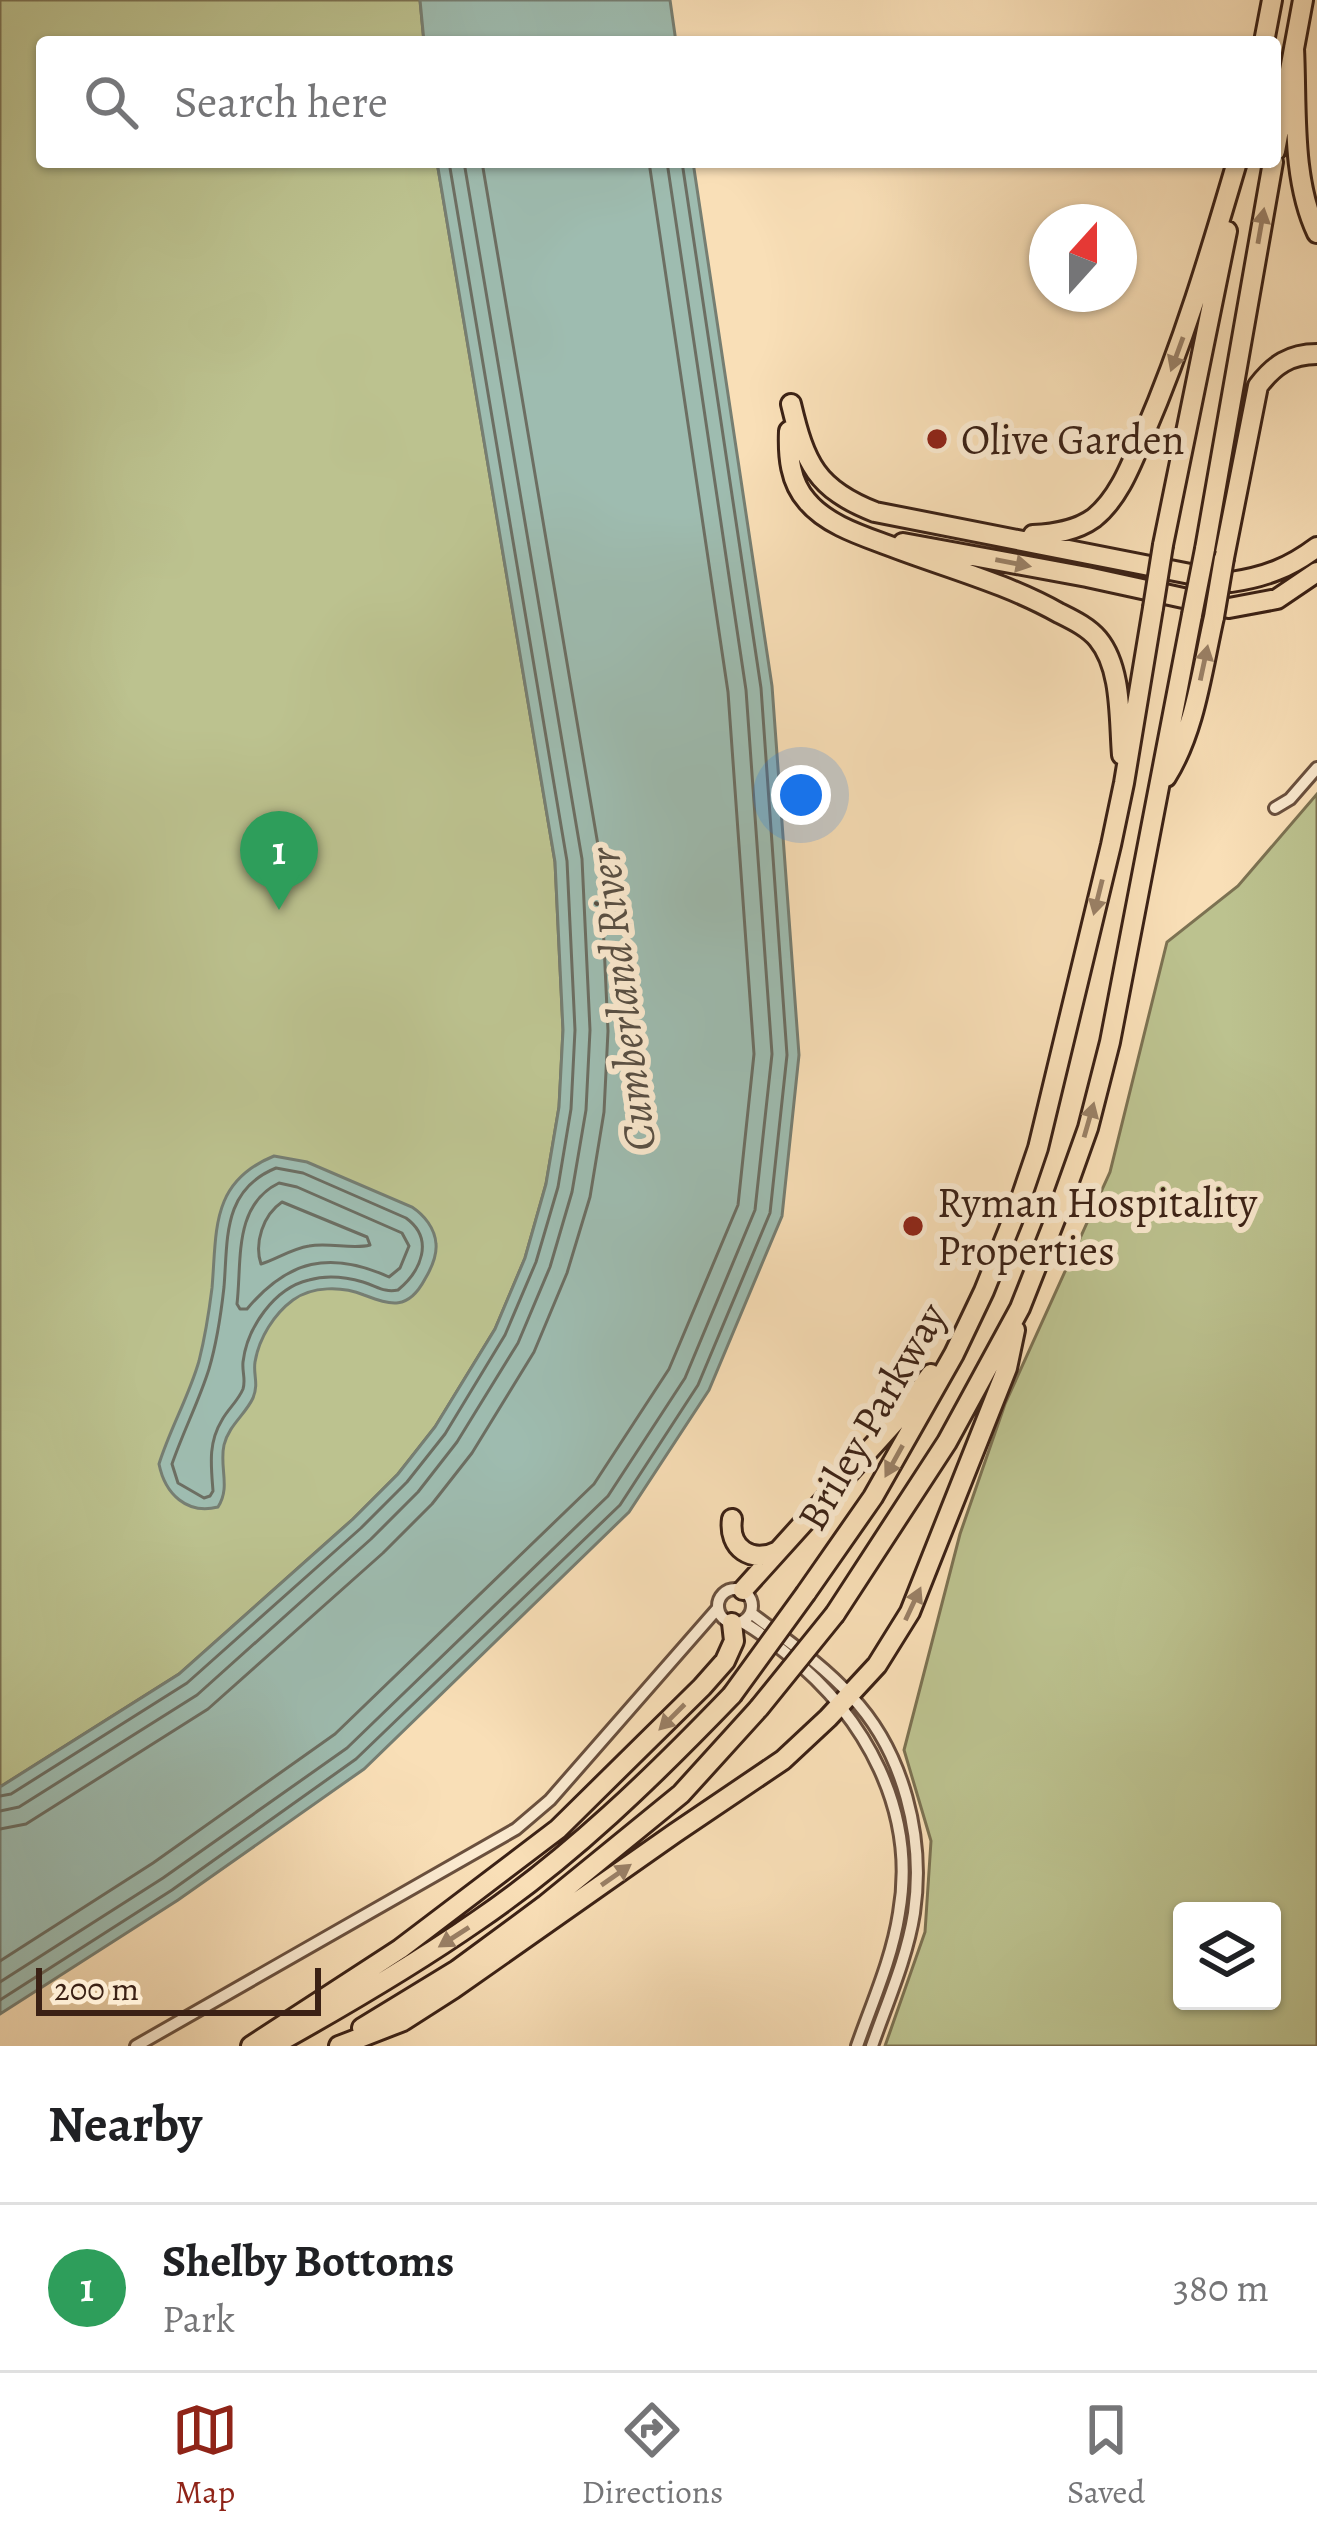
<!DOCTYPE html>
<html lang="en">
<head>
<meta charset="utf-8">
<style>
  :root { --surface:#fff; --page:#f2f2f2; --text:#202124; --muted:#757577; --line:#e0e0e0; --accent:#8f2418 }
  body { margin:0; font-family:Alegreya,serif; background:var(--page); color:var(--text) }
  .controls { position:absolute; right:36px; bottom:36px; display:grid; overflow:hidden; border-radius:12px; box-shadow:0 3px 9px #0004 }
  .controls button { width:108px; height:108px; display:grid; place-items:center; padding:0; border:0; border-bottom:3px solid var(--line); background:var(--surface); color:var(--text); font:60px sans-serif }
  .compass { position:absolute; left:1029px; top:204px; width:108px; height:108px; border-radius:50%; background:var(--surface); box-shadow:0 3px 9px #0004; rotate:21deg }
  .scale { position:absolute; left:36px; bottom:30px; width:285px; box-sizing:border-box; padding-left:12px; border:6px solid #3b2115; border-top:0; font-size:33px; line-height:42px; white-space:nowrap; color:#3b2115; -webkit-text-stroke:9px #fbead0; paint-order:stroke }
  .you { position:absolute; left:801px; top:795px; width:42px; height:42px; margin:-30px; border:9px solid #fff; border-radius:50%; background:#1a73e8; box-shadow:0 0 0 18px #1a73e833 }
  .badge { display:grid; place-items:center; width:78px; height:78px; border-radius:50%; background:var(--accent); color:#fff; font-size:39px; font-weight:700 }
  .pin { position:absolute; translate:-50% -99px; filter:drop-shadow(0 3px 6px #0008) }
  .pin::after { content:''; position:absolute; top:63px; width:42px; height:36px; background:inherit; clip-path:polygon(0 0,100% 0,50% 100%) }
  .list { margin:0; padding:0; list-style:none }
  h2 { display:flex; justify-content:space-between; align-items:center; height:156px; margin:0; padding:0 48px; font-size:51px }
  h2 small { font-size:39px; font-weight:400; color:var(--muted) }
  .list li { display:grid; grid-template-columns:78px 1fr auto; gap:36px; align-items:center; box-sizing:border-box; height:168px; padding:0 48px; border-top:3px solid var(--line) }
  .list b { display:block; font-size:45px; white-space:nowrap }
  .list p { margin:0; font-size:39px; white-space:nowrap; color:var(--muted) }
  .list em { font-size:39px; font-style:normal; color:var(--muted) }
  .icon { flex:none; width:66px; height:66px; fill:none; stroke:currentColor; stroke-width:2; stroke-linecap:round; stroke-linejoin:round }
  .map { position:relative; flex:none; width:1317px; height:2046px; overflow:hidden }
  .search { position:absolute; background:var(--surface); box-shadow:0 3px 9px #0004; left:36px; right:36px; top:36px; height:132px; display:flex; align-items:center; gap:30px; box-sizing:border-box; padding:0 42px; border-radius:12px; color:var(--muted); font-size:45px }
  .sheet { height:324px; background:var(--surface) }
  nav { display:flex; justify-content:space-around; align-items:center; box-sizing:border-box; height:168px; border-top:3px solid var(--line); background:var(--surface); font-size:33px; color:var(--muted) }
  nav a { display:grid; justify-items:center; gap:6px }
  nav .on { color:var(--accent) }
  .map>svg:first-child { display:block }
  .green { fill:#bcc28f; stroke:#7c7252; stroke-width:3; fill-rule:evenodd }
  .water { fill:#9ebcb0; stroke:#767e72; stroke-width:3 }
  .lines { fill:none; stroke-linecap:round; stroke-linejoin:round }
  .shore { stroke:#6c6e62; stroke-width:3 }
  .minor-casing { stroke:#6a503e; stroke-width:16 }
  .motorway-casing { stroke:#3b2115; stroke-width:24 }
  .minor { stroke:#fbead0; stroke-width:10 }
  .motorway { stroke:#f9dfb7; stroke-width:18 }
  .motorway-bridge-casing { stroke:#3b2115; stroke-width:24; stroke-linecap:butt }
  .motorway-bridge { stroke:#f9dfb7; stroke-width:18 }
  .oneway { fill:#9a8066 }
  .poi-dot { fill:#8f2418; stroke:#fbead0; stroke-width:4.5 }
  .labels { text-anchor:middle; stroke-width:12; stroke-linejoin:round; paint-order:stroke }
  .poi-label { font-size:42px; fill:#3b2115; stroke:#fbead0; text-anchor:start }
  .street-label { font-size:42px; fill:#3b2115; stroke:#fbead0 }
  .water-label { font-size:45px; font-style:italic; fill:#595044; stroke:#fbead0 }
</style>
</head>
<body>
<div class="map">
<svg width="1317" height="2046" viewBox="0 0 1317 2046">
  <rect width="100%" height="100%" fill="#f9dfb7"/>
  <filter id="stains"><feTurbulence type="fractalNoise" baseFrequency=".00167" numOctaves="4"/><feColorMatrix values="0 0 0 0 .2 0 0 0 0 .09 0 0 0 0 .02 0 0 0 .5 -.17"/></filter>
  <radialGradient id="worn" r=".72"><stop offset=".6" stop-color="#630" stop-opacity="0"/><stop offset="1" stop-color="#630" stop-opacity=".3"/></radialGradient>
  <path class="green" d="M0,0h420l4,42h-382v120h395l118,700 8,168 -4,77 -13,77 -21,74 -30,71 -60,98 -37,47 -45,45 -174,155 -179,113z
    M1317,794v1252h-432l40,-114 6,-91 -27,-91 56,-216 45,-130 105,-232 57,-230 71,-56zM1182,1911h90v90h-90z"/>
  <path class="water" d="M420,0h250l6,42h-252z
    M437,162h256l79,524 27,369 -17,161 -73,174 -80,122 -265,257 -186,131 -178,114v-227l179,-113 174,-155 45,-45 37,-47 60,-98 30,-71 21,-74 13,-77 4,-77 -8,-168z
    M274,1156l33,6 105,45c12,8 23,21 24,37 1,11 -5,25 -11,35 -17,32 -34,26 -61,16 -22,-9 -52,-9 -71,5 -19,14 -34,38 -38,62 -2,13 4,21 -2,36 -8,17 -24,27 -29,47 -5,22 7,42 -6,62 -31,8 -53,-13 -59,-43 11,-35 30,-68 40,-103 6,-24 10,-49 13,-73 5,-57 -2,-106 62,-132z"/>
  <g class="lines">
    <path class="shore" d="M276,1168l27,5 103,45c29,21 15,53 -8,72 -14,3 -21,-4 -35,-8 -17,-5 -37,-7 -54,-2 -35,8 -62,48 -66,82 -1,11 3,17 0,27 -5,12 -15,20 -21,31 -14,23 -11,45 -9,71l-3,5 -6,2 -26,-15 -6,-19c11,-32 27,-63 37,-95 8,-27 12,-55 15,-82 4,-48 -2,-97 52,-119z
      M279,1183l18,4 105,46 7,13 -9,22 -11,9c-59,-27 -101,-17 -142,32h-7l-3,-5c5,-43 -4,-99 42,-121z
      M282,1202l85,35 3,8c-17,5 -41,-3 -61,1 -18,3 -32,13 -48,18 -7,-21 2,-49 21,-62z
      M0,1796l11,-2 176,-111 174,-155 46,-46 38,-48 60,-99 31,-73 22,-75 13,-78 4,-79 -8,-169 -118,-699
      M0,1811l19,-4 178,-112 174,-156 47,-47 39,-50 61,-99 32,-76 22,-75 14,-82 4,-80 -8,-171 -118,-697
      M0,1829l26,-5 182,-115 175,-156 49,-49 40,-51 62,-101 33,-79 23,-76 14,-85 4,-81 -8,-174 -118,-695
      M0,1961l153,-98 182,-129 259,-250 75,-115 69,-164 16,-151 -26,-362 -79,-530
      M0,1982l163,-104 184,-130 261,-252 77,-118 70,-168 17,-156 -26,-364 -79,-528
      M0,2000l172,-110 184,-131 264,-254 78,-120 72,-172 17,-158 -26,-367 -79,-526"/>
    <defs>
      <path id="minor" d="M1275,808l15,-9 27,-31
        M718 1606a17 17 0 1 1 34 0a17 17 0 1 1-34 0Z
        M751,1613c34,26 71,51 100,83 53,56 74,142 63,217 -7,45 -27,90 -42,133
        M742,1622c17,9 31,21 45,32 79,63 130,157 112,259 -7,46 -27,90 -42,133
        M136,2046l380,-217 34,-29 168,-192"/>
      <path id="motorway" d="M1264,42l8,-42
        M1294,48c3,59 -3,130 23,185
        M1275,151l28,-151
        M791,404c14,59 25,85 84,108l356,70c34,-5 58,-14 86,-35
        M789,431c-1,25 1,51 18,70 19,23 53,34 80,44 57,22 119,38 172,68 14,7 29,14 39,26 24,29 21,79 24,116
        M1033,535c21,-1 43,-4 61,-17 26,-21 38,-56 51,-86 38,-88 65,-178 92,-270
        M903,543l184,34 142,31 48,-9 40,-27
        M1163,545l64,-314
        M1205,549l68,-387
        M1224,558l34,-172c16,-21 32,-32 59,-32
        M1166,777c29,-46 36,-107 48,-160
        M732,1519c-4,29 19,45 46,32
        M743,1590l158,-175 30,-41
        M806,1593l67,-96 81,-143 30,-63 35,-87 19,-56 73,-303 13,-62 29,-175
        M835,1614l112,-172 73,-134 38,-96 30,-84 22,-86 82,-427
        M362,2028l95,-58 88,-65 136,-111 78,-86
        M251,2046l149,-97 158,-120 144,-142 23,-26 9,-20 -2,-18
        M272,2046c70,-39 139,-79 205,-125 94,-64 176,-144 255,-226
        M339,2046l64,-25 50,-32 222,-156 108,-73 45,-42 49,-53 33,-53 97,-244 8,-38"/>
    </defs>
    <use href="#minor" class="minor-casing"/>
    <use href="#motorway" class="motorway-casing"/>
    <use href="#minor" class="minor"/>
    <use href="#motorway" class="motorway"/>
    <defs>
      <path id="motorway-bridge" d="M1153,608l10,-63
        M1192,615l13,-66
        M1214,617l10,-59
        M732,1695l74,-102
        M759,1708l76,-94"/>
    </defs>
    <use href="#motorway-bridge" class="motorway-bridge-casing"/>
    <use href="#motorway-bridge" class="motorway-bridge"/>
  </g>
  <defs><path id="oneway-solid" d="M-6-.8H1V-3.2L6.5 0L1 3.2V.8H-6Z" transform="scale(3)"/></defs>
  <g class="oneway">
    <use href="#oneway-solid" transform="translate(1261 226) rotate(-80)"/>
    <use href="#oneway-solid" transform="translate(1177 354) rotate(110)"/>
    <use href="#oneway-solid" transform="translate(1013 563) rotate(11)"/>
    <use href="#oneway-solid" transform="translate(1204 663) rotate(-78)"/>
    <use href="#oneway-solid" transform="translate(1098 897) rotate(104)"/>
    <use href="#oneway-solid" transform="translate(1089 1120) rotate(-74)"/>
    <use href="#oneway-solid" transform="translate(894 1461) rotate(119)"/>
    <use href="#oneway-solid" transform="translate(913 1604) rotate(-65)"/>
    <use href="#oneway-solid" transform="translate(672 1717) rotate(135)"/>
    <use href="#oneway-solid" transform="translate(616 1875) rotate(-35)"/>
    <use href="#oneway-solid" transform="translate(454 1937) rotate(147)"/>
  </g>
  <g class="poi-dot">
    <circle cx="937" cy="439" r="12"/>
    <circle cx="913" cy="1226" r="12"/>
  </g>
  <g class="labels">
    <g class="poi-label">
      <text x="961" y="454">Olive Garden</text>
      <text x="937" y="1217">Ryman Hospitality<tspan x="937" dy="48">Properties</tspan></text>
    </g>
    <g class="street-label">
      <text transform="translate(871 1416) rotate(-60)" y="15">Briley Parkway</text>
    </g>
    <g class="water-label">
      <text transform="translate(621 1000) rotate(-97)" y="16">Cumberland River</text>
    </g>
  </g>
  <rect width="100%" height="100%" filter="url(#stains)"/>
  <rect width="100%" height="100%" fill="url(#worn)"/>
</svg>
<div class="controls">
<button><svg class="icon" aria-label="layers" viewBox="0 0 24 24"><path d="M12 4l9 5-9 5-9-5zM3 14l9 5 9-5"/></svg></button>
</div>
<svg class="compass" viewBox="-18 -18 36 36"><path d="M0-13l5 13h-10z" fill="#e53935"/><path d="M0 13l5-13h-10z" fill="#757577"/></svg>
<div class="scale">200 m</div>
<div class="you"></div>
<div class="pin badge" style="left:279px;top:910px;background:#2e9e5b">1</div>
<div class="search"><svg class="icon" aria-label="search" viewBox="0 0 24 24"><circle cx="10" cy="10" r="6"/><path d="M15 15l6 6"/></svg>Search here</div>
</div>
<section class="sheet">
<h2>Nearby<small></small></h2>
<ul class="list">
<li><span class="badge" style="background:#2e9e5b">1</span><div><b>Shelby Bottoms</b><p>Park</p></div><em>380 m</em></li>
</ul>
</section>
<nav>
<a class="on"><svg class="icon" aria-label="map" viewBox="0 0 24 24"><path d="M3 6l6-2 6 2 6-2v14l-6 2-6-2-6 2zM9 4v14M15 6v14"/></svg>Map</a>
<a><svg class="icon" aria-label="directions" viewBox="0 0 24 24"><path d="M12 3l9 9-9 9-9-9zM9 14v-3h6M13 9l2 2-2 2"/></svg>Directions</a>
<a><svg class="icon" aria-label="saved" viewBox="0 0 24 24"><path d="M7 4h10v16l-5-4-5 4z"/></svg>Saved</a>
</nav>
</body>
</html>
